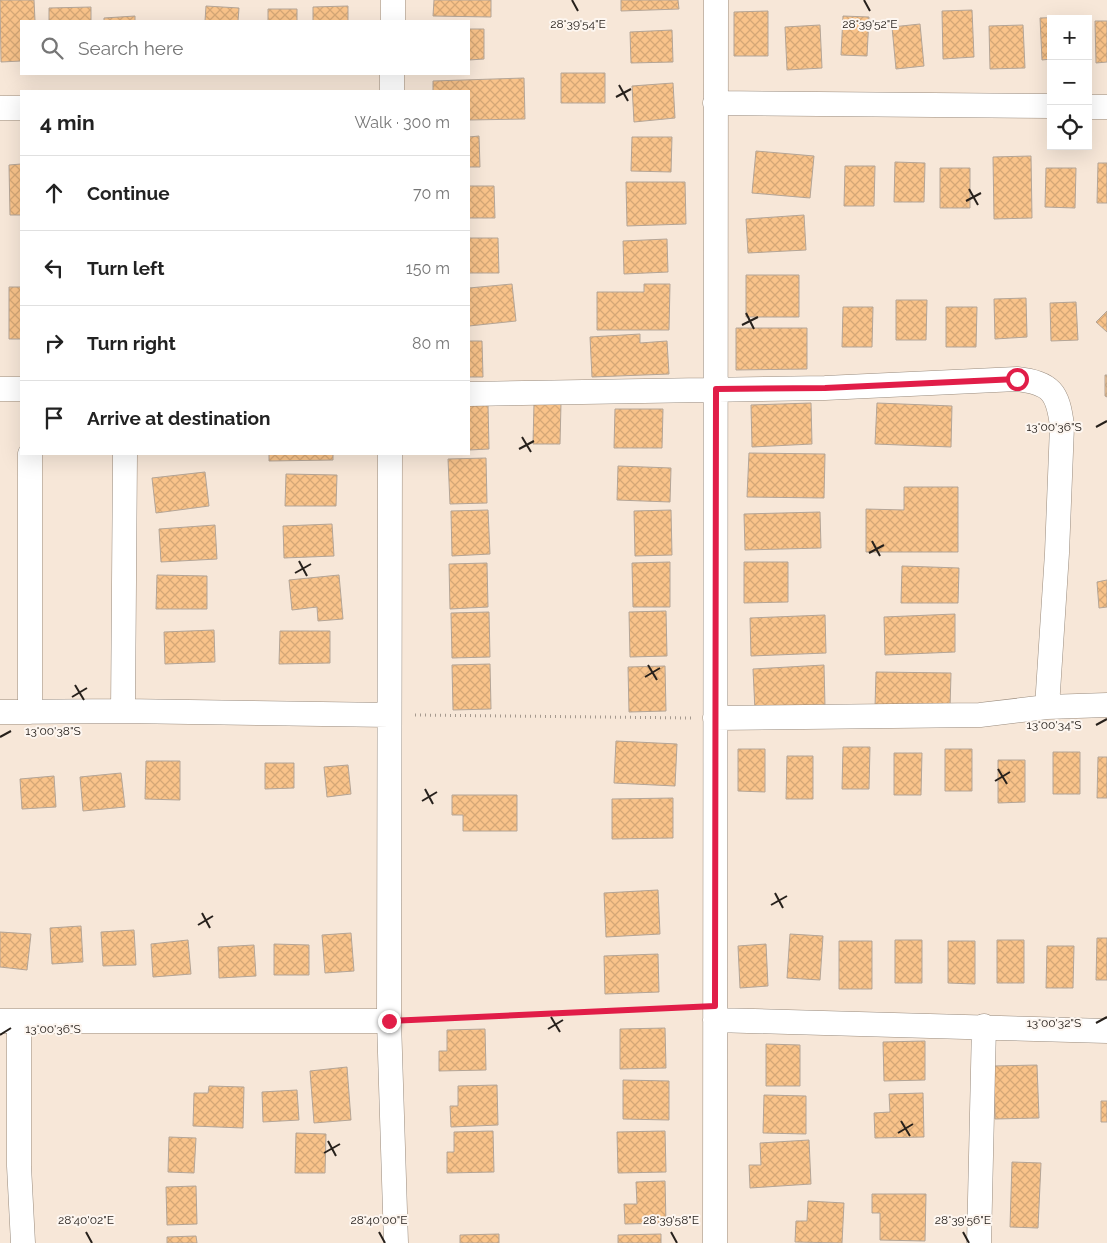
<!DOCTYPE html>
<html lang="en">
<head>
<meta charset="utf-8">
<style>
  :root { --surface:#fff; --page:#f2f2f2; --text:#222; --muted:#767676; --line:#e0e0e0 }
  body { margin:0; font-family:Raleway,sans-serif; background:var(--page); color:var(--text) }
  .controls { position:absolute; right:15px; top:15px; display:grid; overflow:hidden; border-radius:0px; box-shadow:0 5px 20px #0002 }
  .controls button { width:45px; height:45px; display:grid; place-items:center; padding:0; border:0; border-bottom:1px solid var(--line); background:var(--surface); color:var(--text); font:25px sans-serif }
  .stop { position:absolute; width:15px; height:15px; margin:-11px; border:4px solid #e11d48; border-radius:50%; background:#fff }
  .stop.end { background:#e11d48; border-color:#fff; box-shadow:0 1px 5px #0008 }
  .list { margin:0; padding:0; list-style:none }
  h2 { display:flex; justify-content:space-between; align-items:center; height:65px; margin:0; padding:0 20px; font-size:21px }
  h2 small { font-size:16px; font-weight:400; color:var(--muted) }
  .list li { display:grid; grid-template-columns:32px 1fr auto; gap:15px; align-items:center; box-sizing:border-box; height:75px; padding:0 20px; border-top:1px solid var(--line) }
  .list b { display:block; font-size:19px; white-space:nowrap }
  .list em { font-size:16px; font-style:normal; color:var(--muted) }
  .icon { flex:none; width:28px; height:28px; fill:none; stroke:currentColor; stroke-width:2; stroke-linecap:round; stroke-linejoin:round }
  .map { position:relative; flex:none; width:1107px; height:1243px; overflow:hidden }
  .search { position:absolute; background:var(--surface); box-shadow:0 5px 20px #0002; left:20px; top:20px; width:450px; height:55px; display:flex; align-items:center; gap:12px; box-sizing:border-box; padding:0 18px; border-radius:0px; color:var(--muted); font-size:19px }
  .panel { position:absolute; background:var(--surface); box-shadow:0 5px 20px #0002; left:20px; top:90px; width:450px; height:365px; border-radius:0px }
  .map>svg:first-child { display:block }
  .building { fill:url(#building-cross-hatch); stroke:#b4a597 }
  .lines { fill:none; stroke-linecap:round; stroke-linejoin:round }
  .minor-casing { stroke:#998b7d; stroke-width:25 }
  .path { stroke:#a5998e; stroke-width:3; stroke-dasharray:1 4; stroke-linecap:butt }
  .minor { stroke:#fff; stroke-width:24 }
  .route { stroke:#e11d48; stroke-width:6 }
  .ticks { fill:none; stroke:#27211c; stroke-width:2 }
  .ticks-label { font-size:12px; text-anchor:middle; fill:#27211c; stroke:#fdf6f0; stroke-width:4; stroke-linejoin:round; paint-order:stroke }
</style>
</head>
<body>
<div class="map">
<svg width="1107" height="1243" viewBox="0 0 1107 1243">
  <defs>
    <pattern id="building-cross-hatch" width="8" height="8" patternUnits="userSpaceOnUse" patternTransform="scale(1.25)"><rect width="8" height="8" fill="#f9c38a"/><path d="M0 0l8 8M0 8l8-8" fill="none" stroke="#d5a776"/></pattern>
  </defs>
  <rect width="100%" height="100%" fill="#f7e7d8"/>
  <path class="building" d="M0,0h34l1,21h-14v40l-20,1z
    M434,0h57v17l-58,-1z
    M621,0h57l1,9 -58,2z
    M206,6l33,2 -1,13h-33z
    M348,6v15h-35v-14z
    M91,7v14h-42v-13z
    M268,9h29v12h-29z
    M972,10l2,47 -31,2 -1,-48z
    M768,11v45h-34v-44z
    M135,16v5h-31v-3z
    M843,16l26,1 -2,39 -26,-1z
    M1072,17v2h-21v40l-9,1 -2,-42z
    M1095,21h12v41l-11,1z
    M920,24l4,42 -28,3 -4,-42z
    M820,25l2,43 -35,2 -2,-43z
    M1023,25l2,43 -35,1 -1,-43z
    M469,29h15v30l-15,1z
    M672,30l1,32 -42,1 -1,-31z
    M561,73h44v30h-44z
    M524,78l1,41 -56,1v-29h-36v-10z
    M673,83l2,35 -41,4 -2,-36z
    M479,136l1,31h-11v-30z
    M632,137h40l-1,35 -40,-1z
    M756,151l58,5 -4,42 -58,-5z
    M1031,156l1,62 -38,1 -1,-62z
    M895,162l30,1 -1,39h-30z
    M1098,163h9v40h-10z
    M21,164v51h-11l-1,-50z
    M845,166h30l-1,40h-30z
    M940,168h30v40h-30z
    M1046,168h30l-1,40 -30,-1z
    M626,182h59l1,42 -59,2z
    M469,186h25l1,32h-26z
    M804,215l2,35 -58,3 -2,-34z
    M469,238h29l1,35h-30z
    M667,239l1,33 -44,2 -1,-33z
    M746,275h53v42h-53z
    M512,284l4,37 -47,5v-38z
    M644,284h26l-1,46h-72v-38h47z
    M9,287h12v52h-12z
    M1026,298l1,39 -32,2 -1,-40z
    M896,300h31l-1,40h-30z
    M1076,302l2,38 -27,1 -1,-38z
    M843,307h30l-1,40h-30z
    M946,307h31l-1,40h-30z
    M1107,311v21l-11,-10z
    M736,328h71v41l-71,1z
    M640,334v9l27,-2 2,33 -77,3 -2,-40z
    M469,341h13l1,36h-14z
    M1105,375h2v22l-2,-1z
    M534,403h27l-1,41h-27z
    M811,403l1,41 -60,3 -1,-42z
    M877,403l75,3 -1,41 -76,-3z
    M488,404l1,45 -20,1v-45z
    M615,409h48l-1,39h-48z
    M749,453l76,1 -1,44 -77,-1z
    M269,454h64v6l-64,1z
    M486,458l1,45 -37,1 -2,-45z
    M618,466l53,2 -1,34 -53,-2z
    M205,472l4,34 -53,7 -4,-35z
    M286,474l51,1 -1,31h-51z
    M904,487h54v65h-92v-43l38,1z
    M488,510l2,44 -38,2 -1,-45z
    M671,510l1,45 -37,1 -1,-45z
    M820,512l1,36 -76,2 -1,-36z
    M332,524l2,32 -50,2 -1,-32z
    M215,525l2,34 -56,3 -2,-33z
    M670,562v45h-37l-1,-44z
    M744,562h44v40l-44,1z
    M487,563l1,44 -38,2 -1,-45z
    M902,566l57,2 -1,35h-57z
    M157,575l50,1v33h-51z
    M339,575l4,44 -25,2 -1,-14 -25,3 -3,-30z
    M1107,580v27l-8,1 -2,-26z
    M666,611l1,45 -37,1 -1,-45z
    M489,612l1,45 -38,1 -1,-45z
    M955,614v38l-70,3 -1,-38z
    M825,615l1,38 -75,3 -1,-38z
    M214,630l1,32 -50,2 -1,-32z
    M280,631h50v32l-51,1z
    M490,664l1,45 -38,1 -1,-45z
    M824,665l1,42 -70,4 -2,-42z
    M665,666l1,45 -37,1 -1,-45z
    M876,672l75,1 -1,35h-75z
    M616,741l61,3 -2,42 -61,-3z
    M843,747h27l-1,42h-27z
    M738,749h27v43l-27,-1z
    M945,749h27v42h-27z
    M1053,752h27v42h-27z
    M894,753h28l-1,42h-27z
    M787,756h26v43h-27z
    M1098,757h9v41h-10z
    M998,760h27v42l-27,1z
    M146,761h34v39l-35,-1z
    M265,763h29v25l-29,1z
    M348,765l3,29 -24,3 -3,-30z
    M121,773l4,34 -42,4 -3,-34z
    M54,776l2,31 -34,2 -2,-30z
    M452,795h65v36h-54v-16h-11z
    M673,798v40l-61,1v-40z
    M658,890l2,44 -54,3 -2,-44z
    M81,926l2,36 -31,2 -2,-36z
    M134,930l2,35 -33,1 -2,-34z
    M0,932l31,2 -4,36 -27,-3z
    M351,933l3,38 -29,2 -3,-38z
    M790,934l33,2 -3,44 -33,-2z
    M1097,938h10v42h-11z
    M188,940l3,34 -38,3 -2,-33z
    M895,940h27v43h-27z
    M997,940h27v43h-27z
    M839,941h33v48h-33z
    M948,941h27v43l-27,-1z
    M274,944l35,1v30h-35z
    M766,944l2,42 -28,2 -2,-42z
    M254,945l2,31 -37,2 -1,-31z
    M1047,946h27l-1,42h-27z
    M658,954l1,38 -54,2 -1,-38z
    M665,1028l1,40 -46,1v-40z
    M485,1029l1,41 -47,1v-20h8v-21z
    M925,1041v39l-41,1 -1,-39z
    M766,1044l34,1v41h-34z
    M1037,1065l2,53 -44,1 -1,-53z
    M347,1067l4,53 -37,3 -4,-52z
    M623,1080l46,1v39l-46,-1z
    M497,1085l1,40 -47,2 -1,-21h8v-20z
    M209,1086l35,1 -1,41 -50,-2 1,-33h14z
    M297,1090l2,30 -36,2 -1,-30z
    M923,1093l1,44 -49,1 -1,-25 16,-1 -1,-18z
    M764,1095l42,1v38l-43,-1z
    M1101,1101h6v21h-6z
    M493,1131l1,41 -47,1v-21h7v-20z
    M665,1131l1,41 -48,1 -1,-41z
    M296,1133l30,1 -1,39h-30z
    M169,1137l27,1 -2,35 -26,-1z
    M809,1140l2,44 -61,4 -1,-23h12l-1,-22z
    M1012,1162l29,1 -3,65 -28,-1z
    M665,1181l1,42 -41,1 -1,-20h13l-1,-22z
    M196,1186l1,38 -30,1 -1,-38z
    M872,1194h54l-1,47 -45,-1v-27h-8z
    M808,1201l36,2 -2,40 -47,-1 1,-21h11z
    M499,1234v9h-39v-8z
    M661,1234v9h-43v-8z
    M196,1236l1,7h-30v-6z"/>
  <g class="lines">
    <defs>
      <path id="minor" d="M393,21v-21
        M392,91v-17
        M715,103l336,3
        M1088,107h19
        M0,108h21
        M0,389h21
        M469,394l356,-6 192,-9c34,4 41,13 45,47l-5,127 -10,154
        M30,454v258
        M390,454l-1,567 7,222
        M123,711l2,-257
        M0,712l123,-1 266,4
        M715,718l265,-3 67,-8 60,-2
        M715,1020l392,11
        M0,1021h389
        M19,1021v145l4,77
        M715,1243l1,-1243
        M979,1243l5,-217"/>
    </defs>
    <use href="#minor" class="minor-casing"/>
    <path class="path" d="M415,715l276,3
      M415,1020l273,-13"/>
    <use href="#minor" class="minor"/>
  </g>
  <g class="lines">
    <path class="route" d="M389,1021l326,-15 1,-617 109,-1 192,-9"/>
  </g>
  <path class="ticks" d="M572,0l6,11M864,0l6,11M619,85l9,16M616,97l15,-8M969,189l9,16M966,201l15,-8M746,313l8,16M742,325l16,-8M1096,427l11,-6M522,437l9,15M519,449l15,-8M872,541l8,15M869,553l15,-8M299,561l8,15M295,573l16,-9M648,665l9,15M645,677l15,-9M75,685l9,15M72,697l15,-9M1096,725l11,-6M0,737l11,-6M998,769l9,15M995,781l15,-9M425,789l8,15M422,801l15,-9M775,893l8,15M771,905l16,-9M202,913l8,15M198,925l15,-9M551,1017l9,15M1096,1023l11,-6M548,1029l15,-9M0,1035l11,-7M901,1121l9,15M898,1133l15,-9M328,1141l8,15M324,1153l16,-9M86,1232l6,11M379,1232l6,11M671,1232l6,11M963,1232l6,11"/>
  <g class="ticks-label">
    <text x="578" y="28">28°39'54"E</text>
    <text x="870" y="28">28°39'52"E</text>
    <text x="1054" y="431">13°00'36"S</text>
    <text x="1054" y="729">13°00'34"S</text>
    <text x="53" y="735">13°00'38"S</text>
    <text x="1054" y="1027">13°00'32"S</text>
    <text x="53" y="1033">13°00'36"S</text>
    <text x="86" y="1224">28°40'02"E</text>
    <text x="379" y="1224">28°40'00"E</text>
    <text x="671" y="1224">28°39'58"E</text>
    <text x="963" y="1224">28°39'56"E</text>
  </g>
</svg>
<div class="controls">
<button>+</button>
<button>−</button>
<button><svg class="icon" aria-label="locate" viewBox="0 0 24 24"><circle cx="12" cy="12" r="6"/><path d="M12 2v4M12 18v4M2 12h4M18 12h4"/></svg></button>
</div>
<div class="stop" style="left:1017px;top:379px"></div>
<div class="stop end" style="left:389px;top:1021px"></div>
<div class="search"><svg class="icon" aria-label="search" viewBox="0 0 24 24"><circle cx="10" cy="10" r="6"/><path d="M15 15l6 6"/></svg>Search here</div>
<section class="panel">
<h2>4 min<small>Walk · 300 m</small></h2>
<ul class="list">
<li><svg class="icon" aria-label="ahead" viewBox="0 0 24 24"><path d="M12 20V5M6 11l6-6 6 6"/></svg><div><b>Continue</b></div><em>70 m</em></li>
<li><svg class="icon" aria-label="left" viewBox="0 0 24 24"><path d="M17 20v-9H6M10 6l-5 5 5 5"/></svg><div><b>Turn left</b></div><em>150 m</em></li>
<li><svg class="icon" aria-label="right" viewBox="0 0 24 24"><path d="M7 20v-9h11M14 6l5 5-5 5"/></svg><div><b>Turn right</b></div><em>80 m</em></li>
<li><svg class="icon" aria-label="arrive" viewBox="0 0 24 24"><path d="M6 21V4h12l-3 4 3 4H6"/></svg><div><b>Arrive at destination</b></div></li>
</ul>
</section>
</div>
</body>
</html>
